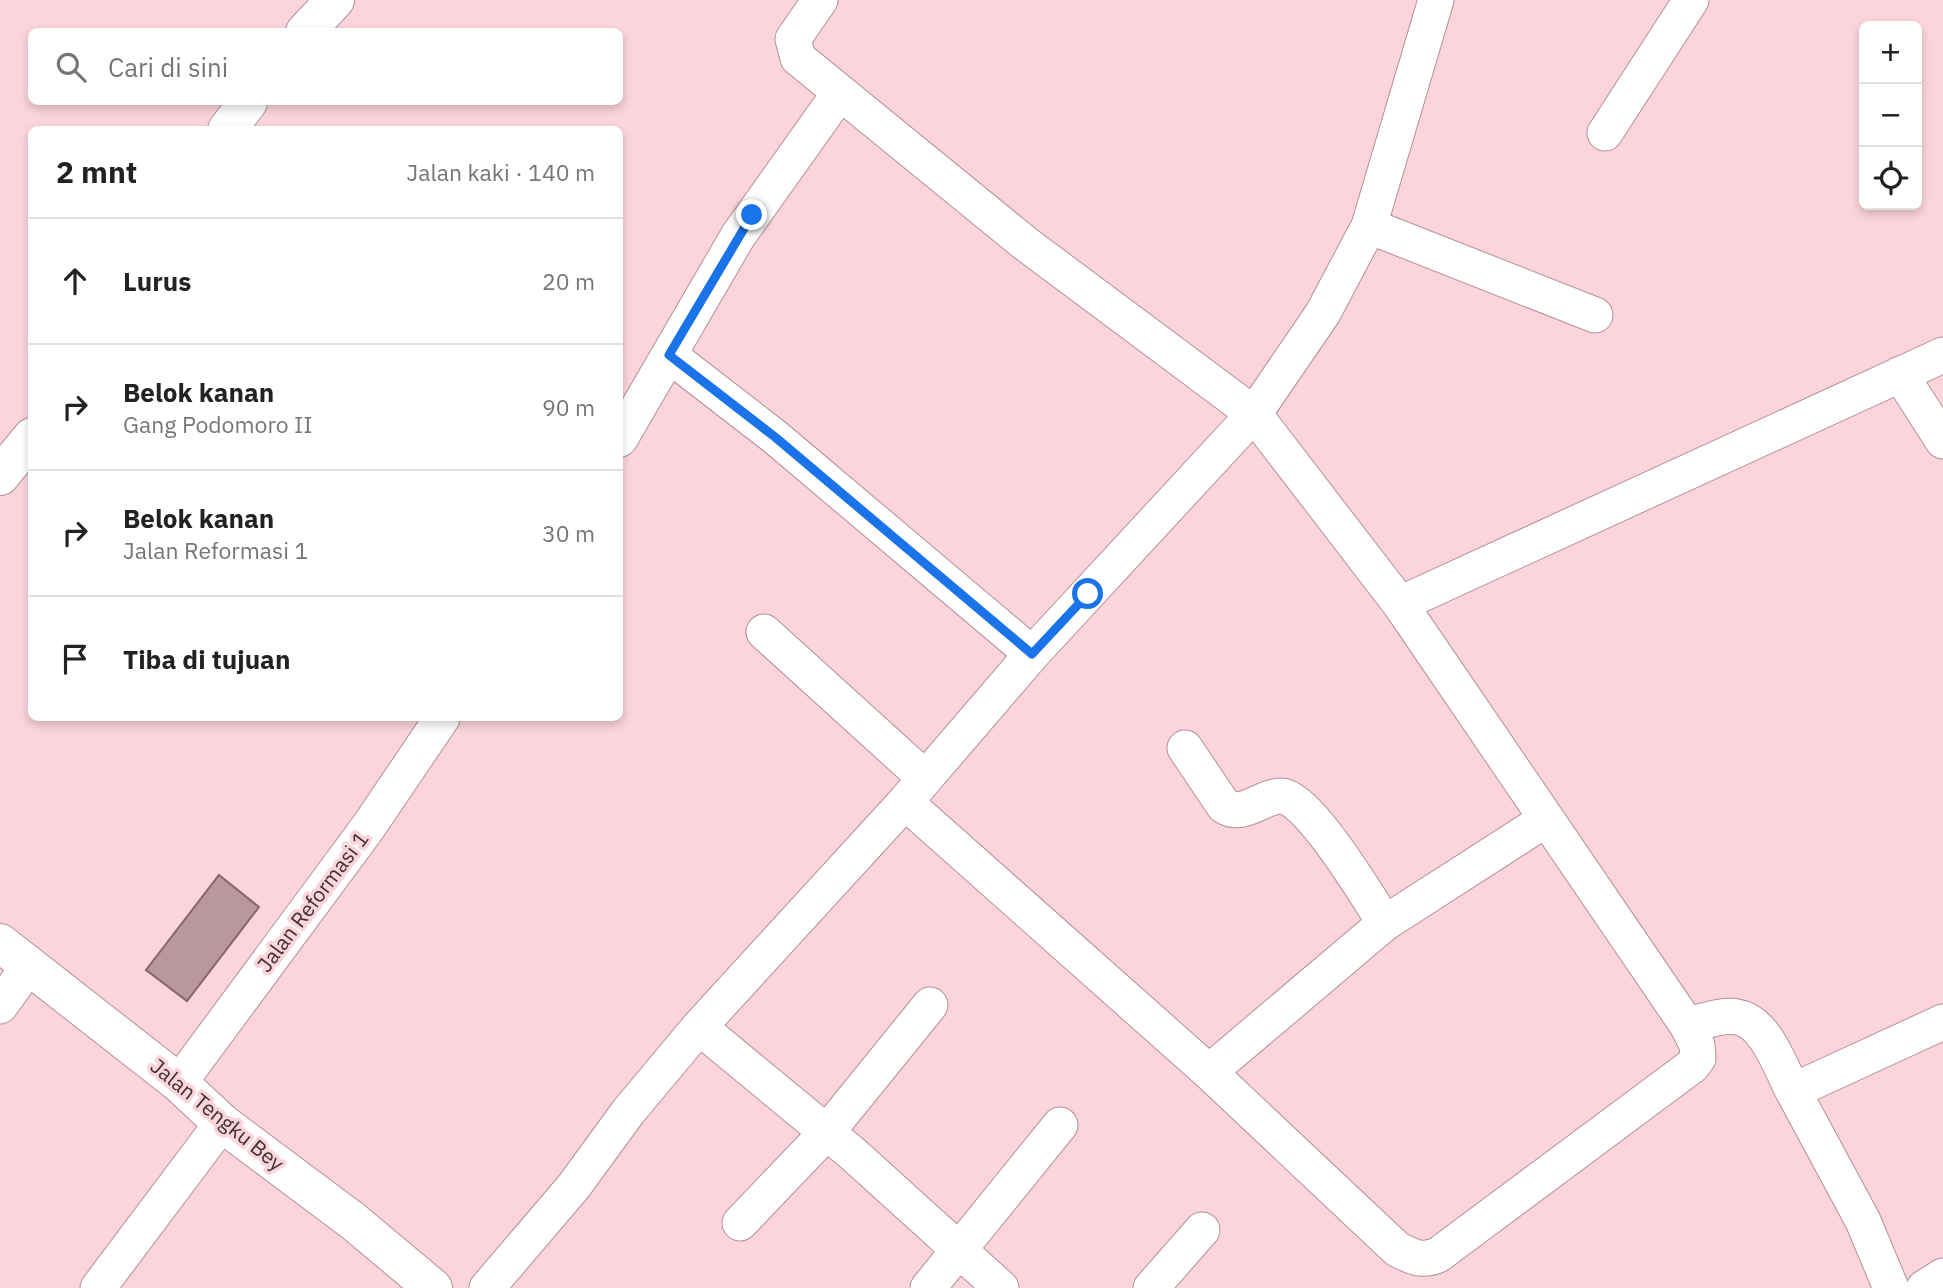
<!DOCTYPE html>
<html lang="id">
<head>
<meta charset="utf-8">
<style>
  :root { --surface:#fff; --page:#f6f6f6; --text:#222; --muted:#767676; --line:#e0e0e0 }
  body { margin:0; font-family:"IBM Plex Sans",sans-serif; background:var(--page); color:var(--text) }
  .controls { position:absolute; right:21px; top:21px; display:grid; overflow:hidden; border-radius:10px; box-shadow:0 4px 10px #0003 }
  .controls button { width:63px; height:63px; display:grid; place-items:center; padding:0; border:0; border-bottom:2px solid var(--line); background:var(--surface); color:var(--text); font:35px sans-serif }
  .stop { position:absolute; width:21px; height:21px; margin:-16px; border:5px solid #1a73e8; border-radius:50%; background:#fff }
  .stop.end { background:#1a73e8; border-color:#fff; box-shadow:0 2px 7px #0008 }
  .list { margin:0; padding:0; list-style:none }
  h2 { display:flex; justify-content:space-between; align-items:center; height:91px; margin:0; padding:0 28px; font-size:30px }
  h2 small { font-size:23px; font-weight:400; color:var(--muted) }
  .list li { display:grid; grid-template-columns:46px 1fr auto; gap:21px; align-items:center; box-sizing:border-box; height:126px; padding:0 28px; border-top:2px solid var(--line) }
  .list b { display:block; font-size:26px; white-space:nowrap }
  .list p { margin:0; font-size:23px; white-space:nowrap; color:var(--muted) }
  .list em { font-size:23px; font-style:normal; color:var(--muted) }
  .icon { flex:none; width:38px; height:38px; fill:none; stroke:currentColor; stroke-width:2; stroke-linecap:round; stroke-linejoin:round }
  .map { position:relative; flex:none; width:1943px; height:1288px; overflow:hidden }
  .search { position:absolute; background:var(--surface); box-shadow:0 4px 10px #0003; left:28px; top:28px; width:595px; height:77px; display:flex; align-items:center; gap:18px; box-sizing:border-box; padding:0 24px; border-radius:10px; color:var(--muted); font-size:26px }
  .panel { position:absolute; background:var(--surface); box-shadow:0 4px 10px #0003; left:28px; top:126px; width:595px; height:595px; border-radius:10px }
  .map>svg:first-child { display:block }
  .building { fill:#ba969d; stroke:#86656c; stroke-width:2 }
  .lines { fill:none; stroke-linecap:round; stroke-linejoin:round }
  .minor-casing { stroke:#b49098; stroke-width:37 }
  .tertiary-casing { stroke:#b49098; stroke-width:40 }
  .secondary-casing { stroke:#b49098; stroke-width:40 }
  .minor { stroke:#fff; stroke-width:35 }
  .tertiary { stroke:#fff; stroke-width:38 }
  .secondary { stroke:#fff; stroke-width:38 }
  .route { stroke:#1a73e8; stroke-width:9 }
  .labels { text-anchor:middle; stroke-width:7; stroke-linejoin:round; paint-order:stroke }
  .street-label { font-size:21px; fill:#3f3033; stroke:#fbd4dc }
</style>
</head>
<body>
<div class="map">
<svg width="1943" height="1288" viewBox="0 0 1943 1288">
  <rect width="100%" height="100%" fill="#fbd4dc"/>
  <path class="building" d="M219,875l40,32 -72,94 -41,-31z"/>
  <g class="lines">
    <defs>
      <path id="minor" d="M820,0l-27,39 5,19 228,186 228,170 146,190 287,421 10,20 1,13 -6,8 -254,189c-16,7 -26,2 -41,-6l-188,-177 -304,-270
        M1605,133l86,-133
        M1369,226l226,89
        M669,355l106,82 257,217
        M1900,374l43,67
        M620,439l118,-203 101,-142
        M1400,604l543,-249
        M764,632l161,146
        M1185,748l39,58c19,12 37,-9 56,-10 27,-2 89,103 105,127
        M0,1006l29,-40
        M1687,1025c15,-3 35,-11 50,-8 29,4 44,52 56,74
        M699,1027l154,127 148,134
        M1209,1072l176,-149 160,-103
        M179,1083l190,-257 73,-108
        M740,1223l87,-91 103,-127
        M98,1288l124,-165
        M487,1288l87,-102 54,-74 71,-85 206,-225 127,-148 222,-240 69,-101 46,-87 67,-226
        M928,1288l132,-163
        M1151,1288l51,-58
        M1891,1288l-28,-67 -70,-130 150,-69
        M1924,1288l19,-12"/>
      <path id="tertiary" d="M305,32l30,-32
        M227,130l21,-28
        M0,476l32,-39"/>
      <path id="secondary" d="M0,943l179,140 43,40 131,98 80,67"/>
    </defs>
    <use href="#minor" class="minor-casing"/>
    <use href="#tertiary" class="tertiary-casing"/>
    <use href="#secondary" class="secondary-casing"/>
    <use href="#minor" class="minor"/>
    <use href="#tertiary" class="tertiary"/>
    <use href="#secondary" class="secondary"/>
  </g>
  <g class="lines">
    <path class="route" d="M752,215l-83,140 106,82 257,217 56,-60"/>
  </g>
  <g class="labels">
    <g class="street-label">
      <text transform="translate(313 902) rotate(-53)" y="7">Jalan Reformasi 1</text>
      <text transform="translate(217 1115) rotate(39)" y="7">Jalan Tengku Bey</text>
    </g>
  </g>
</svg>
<div class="controls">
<button>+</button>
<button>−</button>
<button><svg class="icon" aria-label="locate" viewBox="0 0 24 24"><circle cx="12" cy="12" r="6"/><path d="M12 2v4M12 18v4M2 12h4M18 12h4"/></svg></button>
</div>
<div class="stop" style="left:1088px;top:594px"></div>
<div class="stop end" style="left:752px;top:215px"></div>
<div class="search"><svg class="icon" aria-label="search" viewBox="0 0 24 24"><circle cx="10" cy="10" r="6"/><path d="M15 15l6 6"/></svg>Cari di sini</div>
<section class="panel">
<h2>2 mnt<small>Jalan kaki · 140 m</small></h2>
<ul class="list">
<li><svg class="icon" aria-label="ahead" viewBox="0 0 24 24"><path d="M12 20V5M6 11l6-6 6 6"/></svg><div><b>Lurus</b></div><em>20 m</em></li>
<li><svg class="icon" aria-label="right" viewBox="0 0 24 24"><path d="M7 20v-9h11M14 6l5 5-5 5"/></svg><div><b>Belok kanan</b><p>Gang Podomoro II</p></div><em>90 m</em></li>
<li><svg class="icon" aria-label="right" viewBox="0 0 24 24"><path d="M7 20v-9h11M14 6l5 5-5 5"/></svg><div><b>Belok kanan</b><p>Jalan Reformasi 1</p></div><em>30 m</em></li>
<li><svg class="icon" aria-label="arrive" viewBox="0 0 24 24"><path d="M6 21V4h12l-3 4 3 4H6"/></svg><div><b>Tiba di tujuan</b></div></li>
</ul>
</section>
</div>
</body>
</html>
